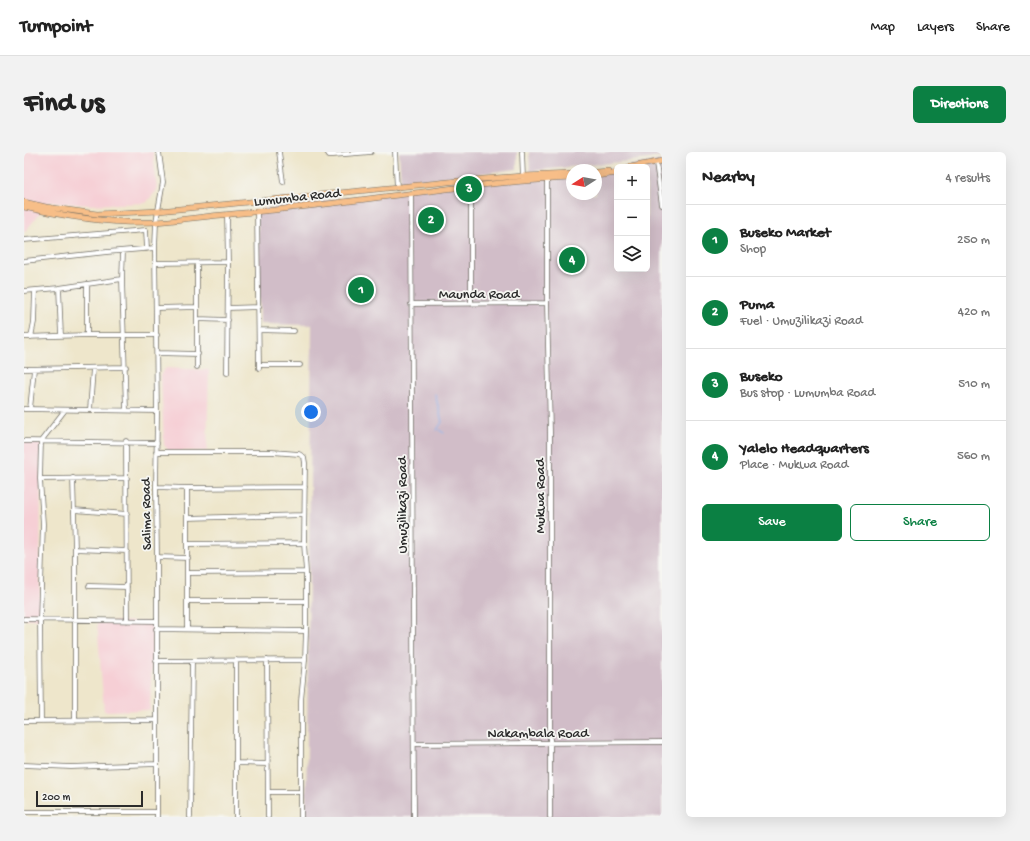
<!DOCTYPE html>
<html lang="en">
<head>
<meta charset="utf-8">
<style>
  :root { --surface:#fff; --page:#f2f2f2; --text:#222; --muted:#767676; --line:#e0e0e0; --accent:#0b8043 }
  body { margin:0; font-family:"Gochi Hand",sans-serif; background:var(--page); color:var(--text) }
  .controls { position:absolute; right:12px; top:12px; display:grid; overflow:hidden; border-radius:6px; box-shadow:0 4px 16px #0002 }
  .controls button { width:36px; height:36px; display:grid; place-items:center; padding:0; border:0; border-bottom:1px solid var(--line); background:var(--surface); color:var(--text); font:20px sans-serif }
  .compass { position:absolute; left:542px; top:12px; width:36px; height:36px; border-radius:50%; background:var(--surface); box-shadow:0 4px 16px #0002; rotate:259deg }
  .scale { position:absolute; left:12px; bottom:10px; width:107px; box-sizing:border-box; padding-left:4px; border:2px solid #2b2b2b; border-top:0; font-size:11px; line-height:14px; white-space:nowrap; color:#2b2b2b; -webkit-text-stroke:3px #f6f6f2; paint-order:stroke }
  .you { position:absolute; left:287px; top:260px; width:14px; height:14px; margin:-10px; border:3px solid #fff; border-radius:50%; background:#1a73e8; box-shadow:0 0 0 6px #1a73e833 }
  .badge { display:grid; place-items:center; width:26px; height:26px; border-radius:50%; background:var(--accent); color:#fff; font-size:13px; font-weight:700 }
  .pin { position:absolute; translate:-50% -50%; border:2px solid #fff; box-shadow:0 1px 4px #0006 }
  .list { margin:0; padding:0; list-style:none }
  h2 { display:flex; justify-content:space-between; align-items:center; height:52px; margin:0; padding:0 16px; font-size:17px }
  h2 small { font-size:13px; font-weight:400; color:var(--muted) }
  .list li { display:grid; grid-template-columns:26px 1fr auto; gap:12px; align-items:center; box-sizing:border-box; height:72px; padding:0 16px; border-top:1px solid var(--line) }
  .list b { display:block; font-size:15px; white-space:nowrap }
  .list p { margin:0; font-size:13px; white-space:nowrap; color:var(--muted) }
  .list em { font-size:13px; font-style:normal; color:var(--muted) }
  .actions { display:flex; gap:8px; padding:12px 16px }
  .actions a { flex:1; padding:9px 0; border:1px solid var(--accent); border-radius:6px; text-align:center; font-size:14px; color:var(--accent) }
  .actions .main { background:var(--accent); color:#fff }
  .icon { flex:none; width:22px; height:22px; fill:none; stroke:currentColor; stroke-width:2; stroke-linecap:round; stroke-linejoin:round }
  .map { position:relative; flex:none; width:638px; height:665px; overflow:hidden; border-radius:6px }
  header { display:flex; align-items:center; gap:24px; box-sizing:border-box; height:56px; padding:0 20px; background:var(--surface); border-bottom:1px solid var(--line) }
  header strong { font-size:19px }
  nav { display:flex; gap:22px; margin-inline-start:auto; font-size:14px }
  .intro { display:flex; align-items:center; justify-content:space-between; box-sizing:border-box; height:96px; padding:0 24px }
  h1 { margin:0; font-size:28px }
  .button { padding:10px 18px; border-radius:6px; background:var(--accent); color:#fff; font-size:14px; font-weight:700 }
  main { display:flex; gap:24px; padding:0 24px }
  aside { flex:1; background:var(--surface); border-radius:6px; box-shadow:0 4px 16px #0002 }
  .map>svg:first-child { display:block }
  .built { fill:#f6cfd5 }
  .industrial { fill:#d1bdc8 }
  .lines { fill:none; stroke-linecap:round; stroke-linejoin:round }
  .stream { stroke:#89b9f4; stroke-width:1 }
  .minor-casing { stroke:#6f6c63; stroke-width:5.5 }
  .major-casing { stroke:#6f6c63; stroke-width:6 }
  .minor { stroke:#fff; stroke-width:4 }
  .major { stroke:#f7be88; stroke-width:5 }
  .labels { text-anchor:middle; stroke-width:3.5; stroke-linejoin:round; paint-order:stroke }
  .street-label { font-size:14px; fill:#2b2b2b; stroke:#f6f6f2 }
</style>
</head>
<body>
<header>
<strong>Turnpoint</strong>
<nav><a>Map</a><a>Layers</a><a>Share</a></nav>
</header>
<div class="intro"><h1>Find us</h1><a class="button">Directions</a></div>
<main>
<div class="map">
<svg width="638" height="665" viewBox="0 0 638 665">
  <rect width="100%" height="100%" fill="#f6f6f2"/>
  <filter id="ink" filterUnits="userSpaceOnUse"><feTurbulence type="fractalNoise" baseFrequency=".025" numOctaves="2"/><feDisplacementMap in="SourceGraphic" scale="8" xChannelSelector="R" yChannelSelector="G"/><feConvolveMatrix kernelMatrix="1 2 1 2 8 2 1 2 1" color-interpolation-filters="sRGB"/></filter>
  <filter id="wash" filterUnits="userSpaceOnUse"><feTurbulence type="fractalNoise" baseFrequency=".012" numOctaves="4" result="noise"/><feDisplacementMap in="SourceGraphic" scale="16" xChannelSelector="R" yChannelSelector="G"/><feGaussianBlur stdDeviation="0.9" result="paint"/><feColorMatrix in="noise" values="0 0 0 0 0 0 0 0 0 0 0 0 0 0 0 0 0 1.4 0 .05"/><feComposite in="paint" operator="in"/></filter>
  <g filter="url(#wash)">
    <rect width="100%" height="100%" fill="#eee6cb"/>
    <path class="built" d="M0,0h129l4,38 -11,13 -57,2 -40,-3 -25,31z
      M142,216l43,2 -2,81h-38l-5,-6 -3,-71z
      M0,289h17l-1,178h-16z
      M73,469l56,1 -3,88 -46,1z"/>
    <path class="industrial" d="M375,0h118v17l-116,14z
      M505,0h133v4l-13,3 -119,12z
      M638,8v657h-356l6,-492 -52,-1 -2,-96 -3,-18 235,-32 82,-5v21h24v-23l21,-3v101h30v-102h-27z"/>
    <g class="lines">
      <path class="stream" d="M411,242l7,28 -5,8
        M415,278l5,3"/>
    </g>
  </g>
  <g filter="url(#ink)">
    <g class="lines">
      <defs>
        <path id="minor" d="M255,0l4,30
          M303,0l2,3h4l38,-3
          M371,0l2,36
          M498,0l1,26
          M632,11l6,42
          M523,25v126l3,129v385
          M387,42l3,623
          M233,60l2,156
          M203,63l1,47 -1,111
          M0,88l122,-10 1,19
          M99,99l-1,28 4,131
          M0,109l83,-9 48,-4
          M132,111l72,-1
          M173,111v104
          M63,132v51
          M35,136l2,48
          M0,139l35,-3 63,-9
          M387,152l136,-1
          M447,152v-118
          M133,156l40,-1
          M204,156l31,-1
          M173,167l31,1
          M235,178l35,1
          M0,185l63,-2h70
          M7,185l3,-15 1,-31
          M133,201l41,1
          M235,213h41
          M0,217l102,-2
          M0,257l133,2
          M6,257l4,-40
          M66,258l3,-42
          M0,289l133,2
          M102,289l1,180
          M132,300h116l27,2 5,3 1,6 -1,80 2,29v59l-1,29 -4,40v117
          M49,326l2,71v172
          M16,327l87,-1
          M132,335l31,1 118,-1
          M163,336v141
          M50,358l53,4
          M163,366l117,-3
          M163,392l117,-1
          M51,397l52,2
          M133,405l31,1
          M164,421l118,-1
          M65,434l38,1
          M163,449h119
          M0,467l132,2
          M132,477l150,2
          M243,508l1,157
          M132,509l149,-1
          M0,569l133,-1
          M17,569l-1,-102 3,-95 -3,-45 1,-38 24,-31
          M390,592l248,-2
          M212,611l31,1
          M0,613l47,2 86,-3
          M245,640h32
          M0,660h133
          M133,665v-260l-1,-70 1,-73 -2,-166 1,-26 7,-40 -4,-30
          M166,665l2,-156
          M212,665v-157"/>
        <path id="major" d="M606,15l32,-6
          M572,20l13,-1
          M572,24l21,-3
          M0,50l22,5 51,7 62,-3 299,-30 65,-5 49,-2
          M0,55c43,10 87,17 132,15 25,-2 50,-6 76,-8 113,-9 226,-31 340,-36"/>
      </defs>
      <use href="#minor" class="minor-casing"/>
      <use href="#major" class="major-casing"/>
      <use href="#minor" class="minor"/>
      <use href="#major" class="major"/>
    </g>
  </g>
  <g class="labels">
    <g class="street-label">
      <text transform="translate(273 44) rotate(-6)" y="5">Lumumba Road</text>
      <text x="455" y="146">Maunda Road</text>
      <text transform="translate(515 344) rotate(-90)" y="5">Mukwa Road</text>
      <text transform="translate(377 353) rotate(-90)" y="5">Umuzilikazi Road</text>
      <text transform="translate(121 362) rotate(-91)" y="5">Salima Road</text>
      <text x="514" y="585">Nakambala Road</text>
    </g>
  </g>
</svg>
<div class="controls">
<button>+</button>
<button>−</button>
<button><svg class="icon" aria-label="layers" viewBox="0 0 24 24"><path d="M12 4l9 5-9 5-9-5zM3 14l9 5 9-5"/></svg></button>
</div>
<svg class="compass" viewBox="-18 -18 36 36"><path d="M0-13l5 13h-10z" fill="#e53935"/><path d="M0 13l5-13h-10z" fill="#767676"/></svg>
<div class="scale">200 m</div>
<div class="you"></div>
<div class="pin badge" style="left:337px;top:138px">1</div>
<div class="pin badge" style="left:407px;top:68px">2</div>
<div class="pin badge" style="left:445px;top:37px">3</div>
<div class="pin badge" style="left:548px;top:108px">4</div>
</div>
<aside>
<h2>Nearby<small>4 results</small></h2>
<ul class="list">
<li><span class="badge">1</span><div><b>Buseko Market</b><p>Shop</p></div><em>250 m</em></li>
<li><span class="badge">2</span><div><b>Puma</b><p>Fuel · Umuzilikazi Road</p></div><em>420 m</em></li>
<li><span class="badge">3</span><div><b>Buseko</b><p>Bus stop · Lumumba Road</p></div><em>510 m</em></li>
<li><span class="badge">4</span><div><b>Yalelo Headquarters</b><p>Place · Mukwa Road</p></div><em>560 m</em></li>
</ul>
<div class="actions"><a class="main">Save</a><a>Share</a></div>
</aside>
</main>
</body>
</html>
